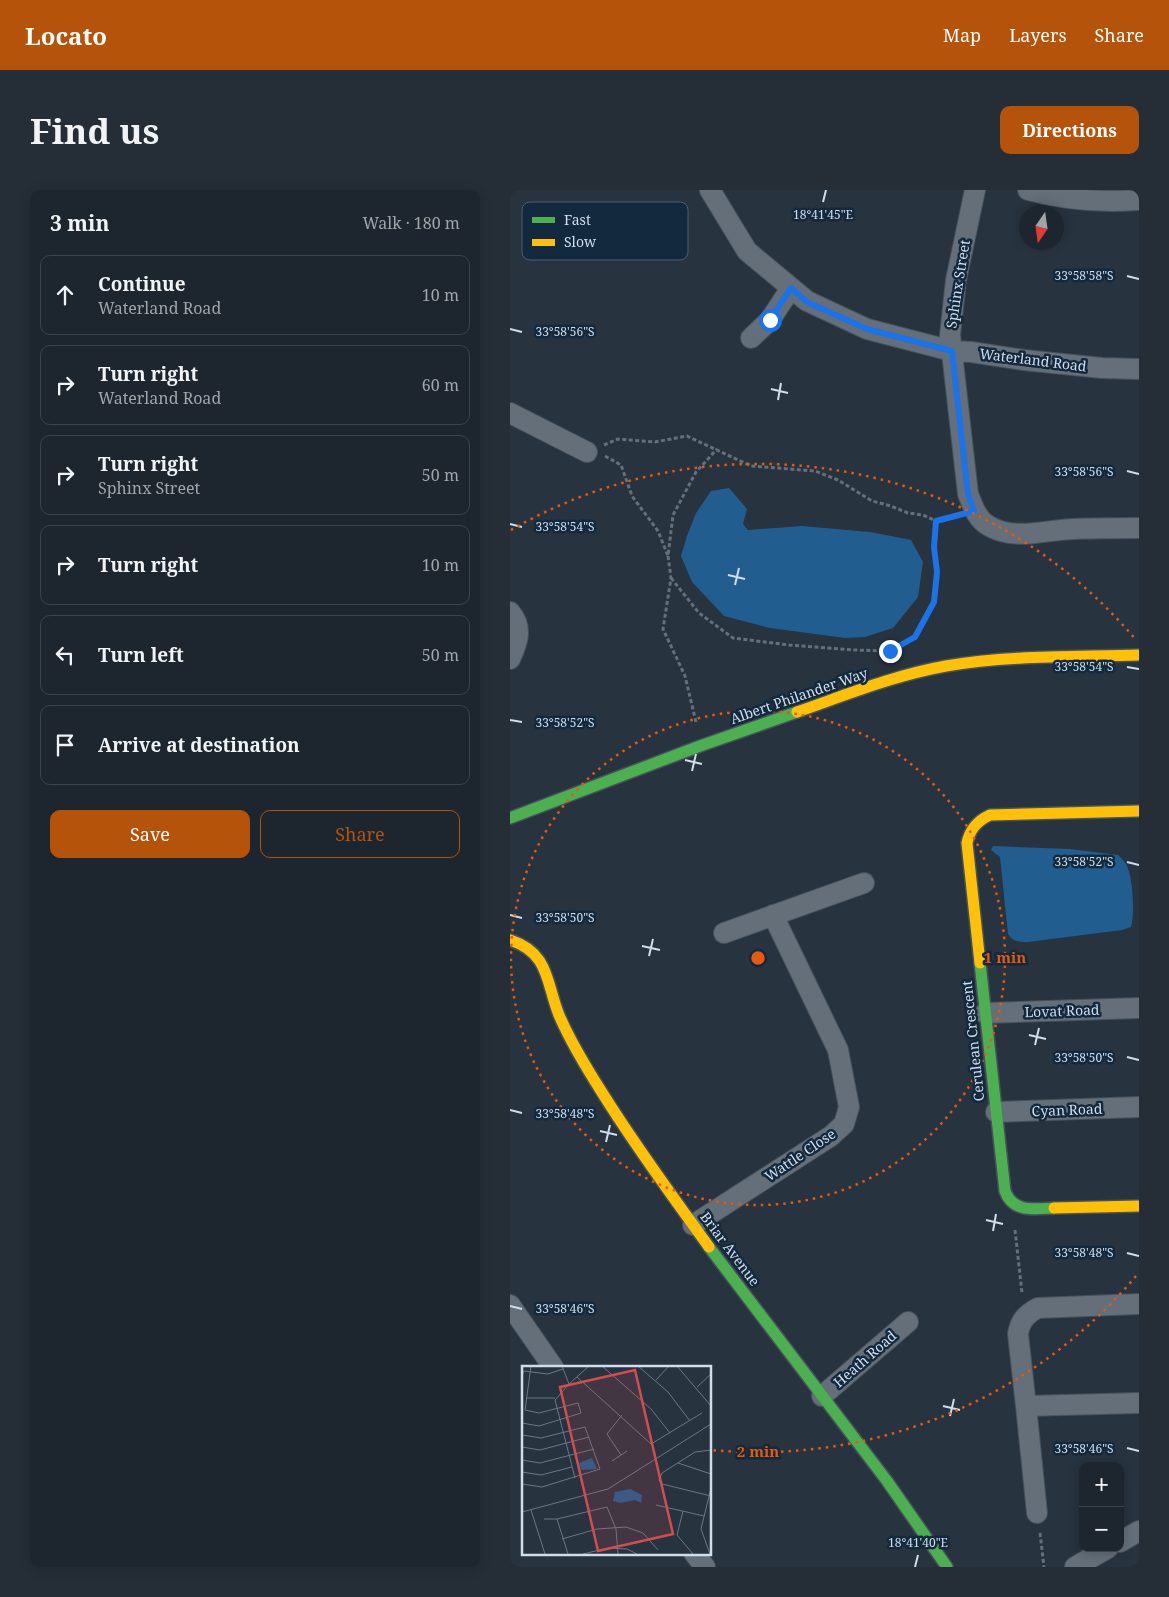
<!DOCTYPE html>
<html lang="en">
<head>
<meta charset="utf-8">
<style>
  :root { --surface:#1d262f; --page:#252e37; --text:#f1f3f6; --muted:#a0a5aa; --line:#3b434b; --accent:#b45309 }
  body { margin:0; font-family:"Noto Serif",serif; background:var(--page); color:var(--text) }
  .controls { position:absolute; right:15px; bottom:15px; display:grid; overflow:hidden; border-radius:10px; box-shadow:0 2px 12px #0003 }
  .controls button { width:45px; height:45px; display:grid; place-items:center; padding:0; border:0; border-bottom:1px solid var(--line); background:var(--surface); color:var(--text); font:25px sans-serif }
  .compass { position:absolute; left:509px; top:15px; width:45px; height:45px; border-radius:50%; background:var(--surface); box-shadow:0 2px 12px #0003; rotate:193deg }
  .stop { position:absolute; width:15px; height:15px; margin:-11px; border:4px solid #1a73e8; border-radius:50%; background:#fff }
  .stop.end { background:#1a73e8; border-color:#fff; box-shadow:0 1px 5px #0008 }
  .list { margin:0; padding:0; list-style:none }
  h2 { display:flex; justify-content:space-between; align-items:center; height:65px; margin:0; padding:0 20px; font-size:21px }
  h2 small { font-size:16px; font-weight:400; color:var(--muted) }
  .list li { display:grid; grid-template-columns:32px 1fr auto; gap:15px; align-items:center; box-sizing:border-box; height:80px; margin:0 10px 10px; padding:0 10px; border:1px solid var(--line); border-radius:10px }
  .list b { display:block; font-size:19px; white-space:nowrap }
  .list p { margin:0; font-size:16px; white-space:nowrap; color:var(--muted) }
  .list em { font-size:16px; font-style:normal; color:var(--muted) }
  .actions { display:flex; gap:10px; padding:15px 20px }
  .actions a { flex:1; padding:11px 0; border:1px solid var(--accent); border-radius:10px; text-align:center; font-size:18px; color:var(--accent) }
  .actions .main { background:var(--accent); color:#fff }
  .icon { flex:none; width:28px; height:28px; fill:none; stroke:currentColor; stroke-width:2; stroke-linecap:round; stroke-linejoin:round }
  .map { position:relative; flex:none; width:629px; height:1377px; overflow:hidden; border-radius:10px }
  header { display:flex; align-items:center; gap:30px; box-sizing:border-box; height:70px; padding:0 25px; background:var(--accent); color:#fff }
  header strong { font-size:24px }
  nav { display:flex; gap:28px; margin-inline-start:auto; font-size:18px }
  .intro { display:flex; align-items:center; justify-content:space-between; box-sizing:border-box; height:120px; padding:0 30px }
  h1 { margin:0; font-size:35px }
  .button { padding:12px 22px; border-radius:10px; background:var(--accent); color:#fff; font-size:18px; font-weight:700 }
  main { display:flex; gap:30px; padding:0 30px }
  aside { flex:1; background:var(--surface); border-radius:10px; box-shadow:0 2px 12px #0003 }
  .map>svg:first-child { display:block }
  .water { fill:#225d90 }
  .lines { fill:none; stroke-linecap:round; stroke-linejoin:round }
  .street-casing { stroke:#46515b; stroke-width:22 }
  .fast-casing { stroke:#46515b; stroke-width:14 }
  .slow-casing { stroke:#46515b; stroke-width:14 }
  .path { stroke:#676f78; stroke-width:3; stroke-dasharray:4 2.5; stroke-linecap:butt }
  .street { stroke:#656f79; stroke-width:20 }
  .fast { stroke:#4caf50; stroke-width:11 }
  .slow { stroke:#ffc107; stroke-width:11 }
  .route { stroke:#1a73e8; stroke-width:6 }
  .ticks { fill:none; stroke:#d0ddeb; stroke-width:2 }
  .ring { fill:none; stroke:#e8590c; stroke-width:2.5; stroke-dasharray:2.5 5 }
  .labels { text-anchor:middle; stroke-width:5; stroke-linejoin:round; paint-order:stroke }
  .street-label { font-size:14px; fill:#d0ddeb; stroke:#13293e }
  .inset-road { fill:none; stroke:#6b7784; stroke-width:1 }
  .view { fill:#d54c4f; fill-opacity:0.15; stroke:#d54c4f; stroke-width:2.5 }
  .inset-edge { fill:none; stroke:#d0ddeb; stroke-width:2.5 }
  .key { fill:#13293e; stroke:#4c5f72; stroke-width:1 }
  .key-label { font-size:14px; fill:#d0ddeb }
  .ticks-label { font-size:12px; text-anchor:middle; fill:#d0ddeb; stroke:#13293e; stroke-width:5; stroke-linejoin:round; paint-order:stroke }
  .centre { fill:#e8590c; stroke:#13293e; stroke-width:2.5 }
  .ring-label { font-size:15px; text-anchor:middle; font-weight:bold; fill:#e8590c; stroke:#13293e; stroke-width:5; stroke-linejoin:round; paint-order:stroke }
</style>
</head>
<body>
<header>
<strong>Locato</strong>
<nav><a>Map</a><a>Layers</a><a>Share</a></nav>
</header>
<div class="intro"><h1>Find us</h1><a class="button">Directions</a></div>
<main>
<aside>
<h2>3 min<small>Walk · 180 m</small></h2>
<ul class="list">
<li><svg class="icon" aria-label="ahead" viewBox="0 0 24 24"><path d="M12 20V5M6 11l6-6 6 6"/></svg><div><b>Continue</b><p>Waterland Road</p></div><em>10 m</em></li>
<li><svg class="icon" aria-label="right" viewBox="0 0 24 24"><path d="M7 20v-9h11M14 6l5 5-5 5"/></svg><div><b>Turn right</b><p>Waterland Road</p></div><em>60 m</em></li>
<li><svg class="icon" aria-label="right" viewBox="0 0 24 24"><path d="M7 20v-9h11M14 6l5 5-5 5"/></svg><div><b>Turn right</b><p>Sphinx Street</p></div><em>50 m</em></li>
<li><svg class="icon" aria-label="right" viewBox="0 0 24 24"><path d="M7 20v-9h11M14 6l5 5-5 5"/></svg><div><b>Turn right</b></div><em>10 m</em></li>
<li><svg class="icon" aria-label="left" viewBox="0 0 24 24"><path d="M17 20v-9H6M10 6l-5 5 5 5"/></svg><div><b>Turn left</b></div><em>50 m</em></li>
<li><svg class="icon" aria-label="arrive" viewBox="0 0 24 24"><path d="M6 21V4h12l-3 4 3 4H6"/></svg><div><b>Arrive at destination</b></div></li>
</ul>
<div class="actions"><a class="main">Save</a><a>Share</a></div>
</aside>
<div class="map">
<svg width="629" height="1377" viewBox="0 0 629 1377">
  <rect width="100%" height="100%" fill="#27333f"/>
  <path class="water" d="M219,298l18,21 -4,15 5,6 54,-4 68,6 41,8 12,22 -5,35 -25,31 -28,9 -20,1 -75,-10 -46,-12 -32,-34 -11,-26 6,-20 9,-23 15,-22z
    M483,656l77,3 48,6c3,3 6,6 8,9 7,12 9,50 5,63l-9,3 -94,12c-9,0 -15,0 -20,-8l-8,-77 -9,-7z"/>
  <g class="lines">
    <defs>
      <path id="street" d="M200,0l37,61 60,50 60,28 85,22 19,1 53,8 78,8 37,1
        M465,0l-19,90 -6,55 18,159c5,12 9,26 21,32 25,15 56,4 84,3 22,-1 44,-1 66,-1
        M518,0c37,10 72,13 111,10
        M241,148l19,-18 21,-32
        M0,223l77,39
        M0,422c13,15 8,30 0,47
        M214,743l140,-50
        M475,823l154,-5
        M486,922l143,-5
        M183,1035l138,-89 13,-12 5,-17 -11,-57 -65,-135
        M629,1114l-101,4c-12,6 -18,13 -20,26l8,72 113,-3
        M0,1115l43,62
        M312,1206l86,-74
        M516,1216l11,107
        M610,1352l19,-11
        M184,1363l11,14
        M565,1377l33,-19"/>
      <path id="fast" d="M0,628l190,-72 97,-34
        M470,773l25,228c8,22 29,18 49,17
        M199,1057l178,234 60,86"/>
      <path id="slow" d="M287,522c49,-17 98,-37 149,-46 63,-11 129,-9 193,-11
        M0,750c40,13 36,43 49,75 12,28 28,54 44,79 33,53 70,103 106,153
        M470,773l-13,-120c3,-14 10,-22 23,-28l149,-4
        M544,1018l85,-2"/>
    </defs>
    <use href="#street" class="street-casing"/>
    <use href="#fast" class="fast-casing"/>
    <use href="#slow" class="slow-casing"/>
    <path class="path" d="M94,255l14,-6 37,3 32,-6 64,30 64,5 23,9 34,21 19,5 17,7 15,2 13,6 21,-5
      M95,266l16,9 11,31 26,35 10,25
      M161,388l28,35 34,25 56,7 64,5 36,1
      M380,462l-1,-1 26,-14 19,-35 3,-30 -3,-25 2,-26
      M186,532l-11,-46 -22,-47 8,-51 -3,-22 5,-41 23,-43 21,-23
      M505,1040l7,63
      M530,1343l4,34"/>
    <use href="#street" class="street"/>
    <use href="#fast" class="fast"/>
    <use href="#slow" class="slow"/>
  </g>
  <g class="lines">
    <path class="route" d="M260,130l21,-32 16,14 60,27 85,22 16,143 6,17 -38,10 -2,26 3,25 -3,30 -19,35 -25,14"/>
  </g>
  <path class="ticks" d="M313,12l3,-12M617,86l12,3M0,139l12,3M261,199l17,4M268,210l3,-17M617,281l12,3M0,334l12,3M218,385l17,4M225,395l4,-17M617,477l12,2M0,530l12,2M175,570l17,4M182,581l4,-17M617,672l12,3M0,725l12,3M132,756l18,4M139,766l4,-17M519,845l17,4M525,855l4,-17M617,867l12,3M0,920l12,3M90,941l17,4M96,952l4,-17M476,1030l17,4M483,1041l3,-17M617,1063l12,3M0,1116l12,3M433,1216l17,4M440,1226l4,-17M617,1258l12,3M405,1377l3,-12"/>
  <g class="ring">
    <circle cx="248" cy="768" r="247"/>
    <path d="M626 1086A494 494 0 0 1 201 1260M1 340A494 494 0 0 1 626 450"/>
  </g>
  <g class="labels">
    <g class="street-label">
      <text transform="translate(448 94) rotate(-81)" y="5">Sphinx Street</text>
      <text transform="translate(523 170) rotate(7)" y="5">Waterland Road</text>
      <text transform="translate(289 506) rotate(-19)" y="5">Albert Philander Way</text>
      <text transform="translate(552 821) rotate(-2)" y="5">Lovat Road</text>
      <text transform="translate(463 851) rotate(-96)" y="5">Cerulean Crescent</text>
      <text transform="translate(557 920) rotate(-2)" y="5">Cyan Road</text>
      <text transform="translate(290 965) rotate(-34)" y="5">Wattle Close</text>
      <text transform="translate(220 1059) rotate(53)" y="5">Briar Avenue</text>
      <text transform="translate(355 1169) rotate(-41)" y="5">Heath Road</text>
    </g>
  </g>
  <g transform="translate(12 1176)">
    <rect width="189" height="189" fill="#27333f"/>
    <path d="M70,92l5,11 -16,1 -2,-7zM108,123l12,6 -1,8 -6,-3 -15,3 -7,-2 2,-9z" fill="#225d90"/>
    <path class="inset-road" d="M40,0l7,18 -14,16 20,78M80,0l49,43 19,24M116,0l30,26 22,29M155,0l34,40M0,10l2,-5 24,3 15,-5M55,11l74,67 51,-31M134,14l13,-14M47,18l20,-18M175,21l14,-13M4,32h29M0,57l17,3 42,-13 -3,-10 -39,10 -14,-3 6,-44M0,69l19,3 44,-11 15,42 -58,18 -20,-3M0,81l18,3 49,-13M189,84l-16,2 -33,21 -3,7 3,4 49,12M99,89l-14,-21 15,-19M0,94l18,3 54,-14M90,95l15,-10M156,97l33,11M0,106l19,3 31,-8M134,139l48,11M9,144l14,44M161,145l-6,24 16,19M0,146l86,-23 103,-65M22,153h13l50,-12 9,22 2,25M35,153l11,35M40,173l35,-10 29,-2 17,6 15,17M61,188l25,-6 19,1 10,5M188,188l-9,-25 10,-41"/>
    <path class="view" d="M113,4l38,164 -75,17 -38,-164z"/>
    <rect width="189" height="189" class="inset-edge"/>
  </g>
  <rect x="12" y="12" width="166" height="58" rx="8" class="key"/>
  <rect x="22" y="27" width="23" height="6" fill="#4caf50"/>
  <rect x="22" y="49" width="23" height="7" fill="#ffc107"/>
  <g class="key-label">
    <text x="54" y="35">Fast</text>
    <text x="54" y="57">Slow</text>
  </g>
  <g class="ticks-label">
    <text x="313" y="29">18°41'45"E</text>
    <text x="574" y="90">33°58'58"S</text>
    <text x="55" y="146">33°58'56"S</text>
    <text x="574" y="286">33°58'56"S</text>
    <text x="55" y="341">33°58'54"S</text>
    <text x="574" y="481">33°58'54"S</text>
    <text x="55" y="537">33°58'52"S</text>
    <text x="574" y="676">33°58'52"S</text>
    <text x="55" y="732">33°58'50"S</text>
    <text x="574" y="872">33°58'50"S</text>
    <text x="55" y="928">33°58'48"S</text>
    <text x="574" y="1067">33°58'48"S</text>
    <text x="55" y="1123">33°58'46"S</text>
    <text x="574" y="1263">33°58'46"S</text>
    <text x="408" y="1357">18°41'40"E</text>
  </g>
  <circle cx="248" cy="768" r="8" class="centre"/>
  <g class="ring-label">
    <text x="495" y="773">1 min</text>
    <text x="248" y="1267">2 min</text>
  </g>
</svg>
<div class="controls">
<button>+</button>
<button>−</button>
</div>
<svg class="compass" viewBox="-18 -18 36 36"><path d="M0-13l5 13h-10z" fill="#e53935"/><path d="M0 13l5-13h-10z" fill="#a0a5aa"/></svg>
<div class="stop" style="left:260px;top:130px"></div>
<div class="stop end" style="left:380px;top:461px"></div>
</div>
</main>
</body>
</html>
